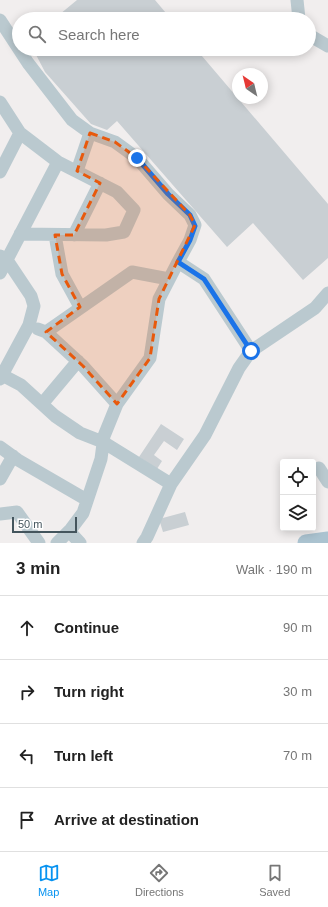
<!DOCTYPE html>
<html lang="en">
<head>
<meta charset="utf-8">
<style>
  :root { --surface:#fff; --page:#f2f2f2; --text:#222; --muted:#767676; --line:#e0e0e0; --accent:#0793f1 }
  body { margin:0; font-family:Helvetica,sans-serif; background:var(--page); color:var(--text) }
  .controls { position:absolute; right:12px; bottom:12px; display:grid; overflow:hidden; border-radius:4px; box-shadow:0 2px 10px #0003 }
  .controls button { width:36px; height:36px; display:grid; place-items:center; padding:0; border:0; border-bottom:1px solid var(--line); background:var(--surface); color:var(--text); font:20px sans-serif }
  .compass { position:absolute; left:232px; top:68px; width:36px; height:36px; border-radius:50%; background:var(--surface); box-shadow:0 2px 10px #0003; rotate:325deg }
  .scale { position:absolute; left:12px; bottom:10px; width:65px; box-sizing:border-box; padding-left:4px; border:2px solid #44555d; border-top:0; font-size:11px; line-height:14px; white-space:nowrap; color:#44555d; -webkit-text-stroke:3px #fff; paint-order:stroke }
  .stop { position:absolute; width:12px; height:12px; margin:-9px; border:3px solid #1a73e8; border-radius:50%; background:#fff }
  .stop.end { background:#1a73e8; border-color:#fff; box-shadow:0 1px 4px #0008 }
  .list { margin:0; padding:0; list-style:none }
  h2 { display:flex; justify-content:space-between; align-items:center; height:52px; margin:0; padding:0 16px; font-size:17px }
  h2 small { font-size:13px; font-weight:400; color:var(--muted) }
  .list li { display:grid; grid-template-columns:26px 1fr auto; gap:12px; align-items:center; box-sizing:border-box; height:64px; padding:0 16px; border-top:1px solid var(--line) }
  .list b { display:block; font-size:15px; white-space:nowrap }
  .list em { font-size:13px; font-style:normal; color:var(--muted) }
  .icon { flex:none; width:22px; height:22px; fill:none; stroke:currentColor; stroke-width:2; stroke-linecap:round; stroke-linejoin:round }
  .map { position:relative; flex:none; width:328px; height:543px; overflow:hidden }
  .search { position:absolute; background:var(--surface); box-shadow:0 2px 10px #0003; left:12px; right:12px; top:12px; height:44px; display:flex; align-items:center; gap:10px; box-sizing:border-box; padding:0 14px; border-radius:22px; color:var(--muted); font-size:15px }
  .sheet { height:308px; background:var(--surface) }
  nav { display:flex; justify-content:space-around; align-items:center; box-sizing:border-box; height:56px; border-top:1px solid var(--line); background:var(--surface); font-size:11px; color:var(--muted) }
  nav a { display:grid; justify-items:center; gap:2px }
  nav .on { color:var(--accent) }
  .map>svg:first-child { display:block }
  .building { fill:#c9cfd3 }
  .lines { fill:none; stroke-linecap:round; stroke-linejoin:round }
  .minor { stroke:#bac9cf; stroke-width:13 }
  .major { stroke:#abc3d0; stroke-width:17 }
  .route { stroke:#1a73e8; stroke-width:5 }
  .marked { fill:#e8590c; fill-opacity:0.2; stroke:#e8590c; stroke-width:3; stroke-dasharray:8 5; stroke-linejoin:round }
</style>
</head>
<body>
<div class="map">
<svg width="328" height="543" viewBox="0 0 328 543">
  <rect width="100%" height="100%" fill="#f1eeee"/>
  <path class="building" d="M77,0h78l16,19h-117z
    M33,49h163l132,155v54l-25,22 -50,-57 -26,24 -110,-126 -10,9 -16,-6 -46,-52z
    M161,424l23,15 -7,11 -13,-9 -10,14 8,6 -5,8 -18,-12z
    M185,512l4,13 -26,7 -4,-13z"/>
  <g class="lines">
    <path class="minor" d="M297,0l2,19
      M0,20l28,43 44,57 18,13 25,9 22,16 31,36 22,21 5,10 -5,15 -12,22 -19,37 -9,59 -33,46 -13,32 -3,23 -18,54 -12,16 -14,14
      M309,35l19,11
      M0,102l20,31 38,29 59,30 17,18 -10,22 -18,3 -86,-1
      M77,171l13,-38
      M0,172l20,-39
      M55,235l7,39 18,33
      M74,235l26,-52
      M0,256l7,4 24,36 3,10 -5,19 -29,54
      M178,262l26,17 47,72
      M0,273l58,-111
      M38,329l8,3 37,34 34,38
      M46,332l86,-60 37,7
      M2,375l19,10 34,31 25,17 23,9 68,42
      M42,404l36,-43
      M0,447l18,13 69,40
      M319,468l9,14
      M0,479l13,-23
      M0,514l17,-2 22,31
      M69,531l11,12
      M143,543l4,-6 24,-53 34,-49 34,-67 12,-17 64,-43 13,-15"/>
    <path class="major" d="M306,543l22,-3"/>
  </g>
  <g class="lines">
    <path class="route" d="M137,158l31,36 22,21 5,11 -5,14 -12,22 26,17 47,72"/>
  </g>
  <path class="marked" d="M90,133l25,9 22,16 53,57 5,10 -36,74 -9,59 -33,46 -34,-38 -37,-34 34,-25 -18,-33 -7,-39h19l26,-52 -23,-12z"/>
</svg>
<div class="controls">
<button><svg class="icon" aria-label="locate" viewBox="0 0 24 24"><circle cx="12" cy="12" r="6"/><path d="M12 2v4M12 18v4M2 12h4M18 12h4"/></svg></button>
<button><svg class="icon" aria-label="layers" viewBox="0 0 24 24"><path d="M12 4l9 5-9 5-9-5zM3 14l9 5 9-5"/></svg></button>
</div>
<svg class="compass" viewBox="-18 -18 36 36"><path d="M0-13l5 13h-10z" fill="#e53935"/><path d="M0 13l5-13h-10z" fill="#767676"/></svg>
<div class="scale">50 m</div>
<div class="stop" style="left:251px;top:351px"></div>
<div class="stop end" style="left:137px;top:158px"></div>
<div class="search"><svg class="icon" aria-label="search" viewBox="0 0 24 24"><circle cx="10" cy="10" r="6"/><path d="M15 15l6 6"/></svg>Search here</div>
</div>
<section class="sheet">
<h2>3 min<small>Walk · 190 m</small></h2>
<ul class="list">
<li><svg class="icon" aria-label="ahead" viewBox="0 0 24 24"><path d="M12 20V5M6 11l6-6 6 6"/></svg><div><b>Continue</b></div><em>90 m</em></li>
<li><svg class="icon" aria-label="right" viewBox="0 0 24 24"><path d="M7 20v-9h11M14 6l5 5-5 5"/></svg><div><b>Turn right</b></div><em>30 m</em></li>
<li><svg class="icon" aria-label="left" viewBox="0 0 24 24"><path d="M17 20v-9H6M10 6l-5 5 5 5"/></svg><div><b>Turn left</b></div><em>70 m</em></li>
<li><svg class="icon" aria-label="arrive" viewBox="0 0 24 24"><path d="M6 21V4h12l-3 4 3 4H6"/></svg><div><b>Arrive at destination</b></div></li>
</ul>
</section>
<nav>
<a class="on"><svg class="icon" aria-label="map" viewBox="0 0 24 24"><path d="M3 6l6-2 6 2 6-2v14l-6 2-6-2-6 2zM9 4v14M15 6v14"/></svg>Map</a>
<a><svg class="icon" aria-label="directions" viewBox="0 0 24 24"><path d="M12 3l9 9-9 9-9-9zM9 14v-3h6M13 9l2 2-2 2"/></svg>Directions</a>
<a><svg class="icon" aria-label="saved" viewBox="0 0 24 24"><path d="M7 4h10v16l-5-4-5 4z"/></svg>Saved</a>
</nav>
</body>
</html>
